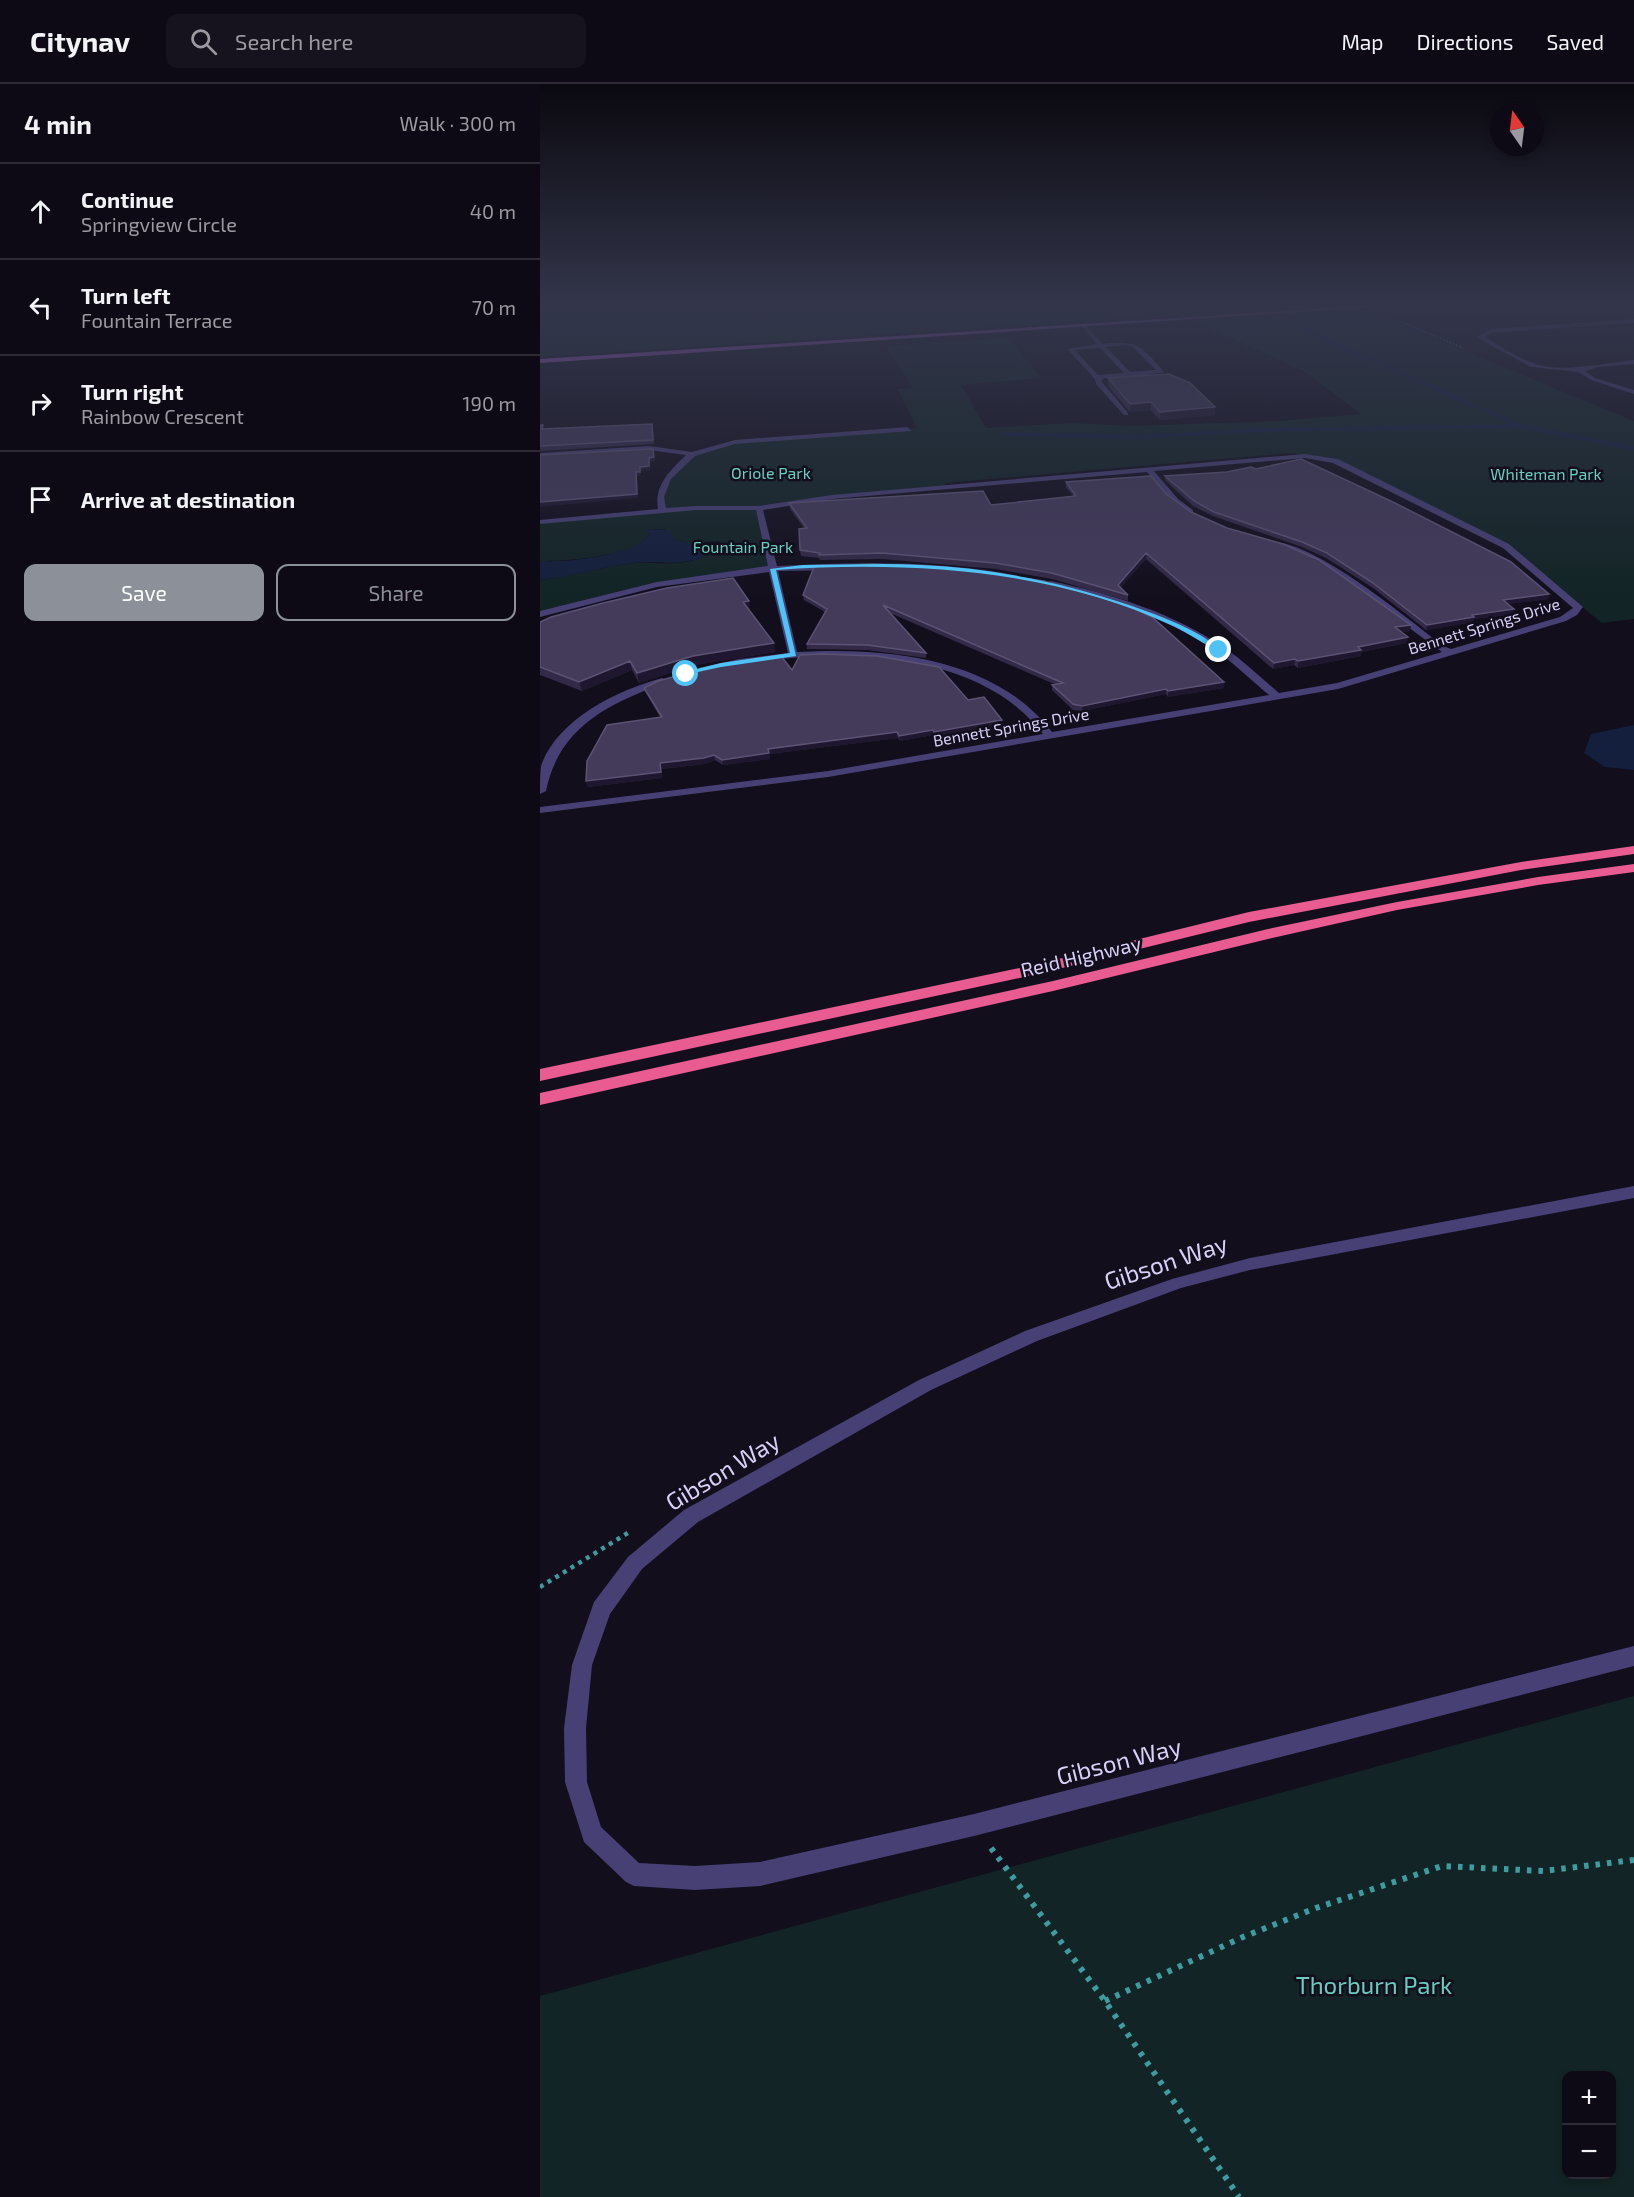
<!DOCTYPE html>
<html lang="en">
<head>
<meta charset="utf-8">
<style>
  :root { --surface:#0e0a15; --page:#17131e; --text:#f1f3f6; --muted:#9b9aa0; --line:#2e2b34; --accent:#8c9099 }
  body { margin:0; font-family:"Exo 2",sans-serif; background:var(--page); color:var(--text) }
  .controls { position:absolute; right:18px; bottom:18px; display:grid; overflow:hidden; border-radius:12px; box-shadow:0 3px 9px #0003 }
  .controls button { width:54px; height:54px; display:grid; place-items:center; padding:0; border:0; border-bottom:2px solid var(--line); background:var(--surface); color:var(--text); font:30px sans-serif }
  .compass { position:absolute; left:950px; top:18px; width:54px; height:54px; border-radius:50%; background:var(--surface); box-shadow:0 3px 9px #0003; rotate:346deg }
  .stop { position:absolute; width:18px; height:18px; margin:-14px; border:4px solid #4fc3f7; border-radius:50%; background:#fff }
  .stop.end { background:#4fc3f7; border-color:#fff; box-shadow:0 2px 6px #0008 }
  .list { margin:0; padding:0; list-style:none }
  h2 { display:flex; justify-content:space-between; align-items:center; height:78px; margin:0; padding:0 24px; font-size:26px }
  h2 small { font-size:20px; font-weight:400; color:var(--muted) }
  .list li { display:grid; grid-template-columns:39px 1fr auto; gap:18px; align-items:center; box-sizing:border-box; height:96px; padding:0 24px; border-top:2px solid var(--line) }
  .list b { display:block; font-size:22px; white-space:nowrap }
  .list p { margin:0; font-size:20px; white-space:nowrap; color:var(--muted) }
  .list em { font-size:20px; font-style:normal; color:var(--muted) }
  .actions { display:flex; gap:12px; padding:18px 24px }
  .actions a { flex:1; padding:14px 0; border:2px solid var(--accent); border-radius:12px; text-align:center; font-size:21px; color:var(--accent) }
  .actions .main { background:var(--accent); color:#fff }
  .icon { flex:none; width:33px; height:33px; fill:none; stroke:currentColor; stroke-width:2; stroke-linecap:round; stroke-linejoin:round }
  .map { position:relative; flex:none; width:1094px; height:2113px; overflow:hidden }
  header { display:flex; align-items:center; gap:36px; box-sizing:border-box; height:84px; padding:0 30px; background:var(--surface); border-bottom:2px solid var(--line) }
  header strong { font-size:28px }
  nav { display:flex; gap:33px; margin-inline-start:auto; font-size:21px }
  .search { width:420px; height:54px; background:var(--page); display:flex; align-items:center; gap:15px; box-sizing:border-box; padding:0 21px; border-radius:12px; color:var(--muted); font-size:22px }
  main { display:flex }
  aside { flex:1; background:var(--surface) }
  .map>svg:first-child { display:block }
  .green { fill:#122425; fill-rule:evenodd }
  .water { fill:#131f3c }
  .lines { fill:none; stroke-linecap:round; stroke-linejoin:round }
  .stream { stroke:#131f3c; stroke-width:4 }
  .path-far2 { stroke:#3d9ca0; stroke-width:1.5; stroke-dasharray:1.5 2; stroke-linecap:butt }
  .path-far1 { stroke:#3d9ca0; stroke-width:4.5; stroke-dasharray:4 5; stroke-linecap:butt }
  .path { stroke:#3d9ca0; stroke-width:6; stroke-dasharray:4.5 7; stroke-linecap:butt }
  .minor { fill:#474075; fill-rule:evenodd }
  .major { fill:#c666e9; fill-rule:evenodd }
  .highway { fill:#e85c91; fill-rule:evenodd }
  .wall { fill:#332a48 }
  .shaded-wall { fill:#1e172f }
  .building { fill:#443b5b; stroke:#5c5374; stroke-width:1.5 }
  .route { fill:#4fc3f7 }
  .labels { text-anchor:middle; stroke-width:5; stroke-linejoin:round; paint-order:stroke }
  .far-park-label { font-size:16px; fill:#67cdbe; stroke:#120e1c }
  .far-street-label { font-size:16px; fill:#d9d0f8; stroke:#120e1c }
  .street-label { font-size:20px; fill:#d9d0f8; stroke:#120e1c }
  .near-street-label { font-size:24px; fill:#d9d0f8; stroke:#120e1c }
  .near-park-label { font-size:24px; fill:#67cdbe; stroke:#120e1c }
</style>
</head>
<body>
<header>
<strong>Citynav</strong>
<div class="search"><svg class="icon" aria-label="search" viewBox="0 0 24 24"><circle cx="10" cy="10" r="6"/><path d="M15 15l6 6"/></svg>Search here</div>
<nav><a>Map</a><a>Directions</a><a>Saved</a></nav>
</header>
<main>
<aside>
<h2>4 min<small>Walk · 300 m</small></h2>
<ul class="list">
<li><svg class="icon" aria-label="ahead" viewBox="0 0 24 24"><path d="M12 20V5M6 11l6-6 6 6"/></svg><div><b>Continue</b><p>Springview Circle</p></div><em>40 m</em></li>
<li><svg class="icon" aria-label="left" viewBox="0 0 24 24"><path d="M17 20v-9H6M10 6l-5 5 5 5"/></svg><div><b>Turn left</b><p>Fountain Terrace</p></div><em>70 m</em></li>
<li><svg class="icon" aria-label="right" viewBox="0 0 24 24"><path d="M7 20v-9h11M14 6l5 5-5 5"/></svg><div><b>Turn right</b><p>Rainbow Crescent</p></div><em>190 m</em></li>
<li><svg class="icon" aria-label="arrive" viewBox="0 0 24 24"><path d="M6 21V4h12l-3 4 3 4H6"/></svg><div><b>Arrive at destination</b></div></li>
</ul>
<div class="actions"><a class="main">Save</a><a>Share</a></div>
</aside>
<div class="map">
<svg width="1094" height="2113" viewBox="0 0 1094 2113">
  <rect width="100%" height="100%" fill="#120e1c"/>
  <path class="green" d="M0,220h842l-26,2 278,115v198l-32,4 -86,-69 -187,-97 -41,-4 -343,30 1,4 -114,10 -72,11 13,61 -78,8 -155,37v-34c32,-3 63,-14 95,-17 19,-2 37,3 56,-2 12,-4 23,-8 29,-20l-32,2 -13,-4 -10,-10h-19l3,5c-10,23 -86,27 -109,27v-39l122,-11 1,-24 29,-33 29,-9 196,-17 -19,-39 15,-1 -27,-42 121,-8 6,4 27,36 -79,7 25,43 86,-5 60,3 149,-5 80,-7 -55,-42 -127,-57 -639,42z
    M1094,1612v501h-1094v-201zM1026,1992h46v98h-46z"/>
  <path class="water" d="M104,445l26,1 5,9 13,4h32c-7,11 -18,16 -31,18 -19,4 -37,-1 -56,2 -32,4 -61,14 -93,17v-19c22,2 99,-5 109,-27z
    M1094,641v45l-29,-3 -21,-14 7,-19z"/>
  <g class="lines">
    <path class="stream" d="M737,220l2,9 9,9 232,104 114,22
      M461,350l138,3 125,-7 256,-4"/>
    <path class="path-far2" d="M861,238l62,26"/>
    <path class="path-far1" d="M0,1503l91,-56"/>
    <path class="path" d="M451,1764l114,153 134,196
      M565,1917l138,-64 73,-29 126,-42 101,5 91,-11"/>
    <path class="minor" d="M1094,235v4l-142,10 -8,4c16,9 32,20 49,26 27,11 72,0 101,-3v4l-36,3 -13,4 10,7 39,12v4l-43,-14 -13,-8 -47,-5 -55,-30 15,-8z
      M541,241h4l18,19c35,-4 38,2 61,28l-34,6h-26l-3,3 27,32v2h-4l-28,-31 -1,-5 -28,-30 30,-5zM586,261l6,1 24,24 -26,2 -24,-25zM560,264l24,25 -26,2 -23,-25z
      M368,343l3,4 -176,13 -40,12 -24,23 -7,18 2,11 30,-2h63l73,-11 473,-41 33,5 171,85 74,63 -6,8 -11,6 -228,68 -510,88 -288,36v-6l288,-36 215,-37c-58,-76 -175,-84 -263,-75 -14,1 -28,3 -41,6 -13,2 -28,9 -40,7v-4l40,-9 49,-6 -19,-81 -112,15 -117,30v-6l117,-29 111,-16 -12,-56h-60l-156,14v-4l118,-11c-4,-24 12,-38 28,-54l-37,-5 -109,7v-4l109,-7 43,6 43,-12zM765,374l28,5 170,85 70,60 -13,9 -109,32 -8,-3c-33,-26 -131,-107 -172,-104v4l23,8 44,22 104,76 -105,31 -58,10c-18,-15 -34,-31 -53,-44 -52,-36 -114,-55 -175,-68l-3,1v4c60,14 120,31 171,67 18,13 33,28 50,42l-217,37c-57,-75 -167,-85 -255,-80l-19,-81 118,-2 120,12 3,-1v-4c-79,-16 -162,-14 -242,-10l-14,-56 69,-11 315,-27 25,31 18,11h3v-4l-15,-11 -24,-28z
      M122,594l5,3 -2,2c-57,21 -106,44 -119,108l-6,3c0,-8 0,-20 1,-28 16,-47 77,-76 121,-88z
      M1094,1102v12l-384,72 -69,18 -144,53 -106,49 -233,132 -56,47 -32,45 -18,51 -6,63 1,54 14,45 38,36 56,3 65,-4 214,-48 660,-168v20l-660,170 -214,50 -65,4 -61,-4 -8,-4 -42,-40 -19,-60 -1,-54 8,-63 22,-63 34,-45 56,-47 235,-130 106,-49 147,-52 78,-21z"/>
    <path class="major" d="M853,220h25l-878,59v-4z"/>
    <path class="highway" d="M1094,762v8l-113,16 -272,52 -211,52 -498,107v-12l498,-105 211,-52 272,-50z
      M1094,780v8l-96,13 -141,25 -129,29 -215,52 -513,114v-12l513,-112 215,-52 129,-27 141,-25z"/>
  </g>
  <path class="wall" d="M568,294l107,37 -55,5 -9,-10 -21,2 -22,-26z
    M0,341l3,4 110,-1 1,16 -114,7z
    M625,392l383,123 -40,5 5,10 -39,5v3l-48,8 -53,-42 -47,-30 -24,-11 -89,-31 -20,-10 -28,-26z
    M526,398l100,12 25,18 219,119 -8,1 5,11 -46,9v4l-63,12 -4,-3 -21,4 -127,-110 -26,29 8,7v6l-76,-22 -56,-10 -114,-10 -62,1 -1,-2 -18,-2 -1,-6 4,-22 -14,-19 -1,-6 202,2 82,-9 -7,-9z
    M274,483l410,121 -56,9 -2,-3 -84,17 -9,-1 -21,-20v-5l2,-1 -164,-71 36,40v5l-59,-8 -60,-1v-5l18,-32 -21,-12 -1,-5z
    M209,526l26,42 -80,13 -56,18 -7,-13 -50,21 -42,-16v-53l210,-12z
    M252,586l176,30 34,20v6l-68,11 -1,-2 -33,6 -2,-3 -129,16 1,5 -47,6 -8,-5 -10,4 -44,5 1,9 -75,9 73,-70 -14,-24 -2,-5z"/>
  <path class="shaded-wall" d="M611,318v8l-21,2v-8z
    M675,323v8l-55,5v-8z
    M113,365l2,13h-5v8l-9,1v5l-4,1 1,21 -98,9v-5l96,-30 13,-14z
    M606,469v6l-28,32v-6z
    M1009,510l-1,5 -46,6 1,-5z
    M209,517l1,9 -5,1 -2,-9z
    M974,525l-1,5 -39,5v3l-48,8 1,-5 45,-10z
    M871,541l-1,6 -16,2 1,-6z
    M868,553l-1,6 -46,9v4l-63,12v-7l60,-14z
    M234,559l1,9 -80,13 -56,18 -2,-10 56,-17z
    M755,575l-1,6 -21,4 1,-6z
    M90,577l2,9 -50,21 -3,-9z
    M684,598v6l-56,9v-6z
    M626,605v5l-84,17v-5z
    M462,636v6l-68,11v-5z
    M393,646v5l-33,6 -1,-5z
    M357,648l1,6 -129,16 1,5 -47,6 -1,-5 46,-11z
    M174,671l1,5 -10,4 -44,5 1,9 -75,9 -1,-6 74,-18z"/>
  <path class="building" d="M629,290l21,9 25,24 -55,5 -9,-10 -21,2 -22,-26z
    M112,340l1,16 -113,6v-21h3l-1,4z
    M113,365l1,8 -5,1v8l-9,1v5h-4l1,22 -97,8v-47z
    M761,375l94,44 116,59 38,32 -46,6 11,9 -42,6 2,2 -47,8 -54,-42 -46,-30 -25,-11 -88,-30 -20,-11 -29,-25 62,-4 24,-5 5,2z
    M611,392l15,18 25,18 36,16 56,16 36,16 92,65 -16,2 13,10 -50,10 3,3 -63,11 -3,-2 -21,4 -128,-110 -28,32 10,10 -76,-22 -57,-10 -113,-10 -63,2 1,-2 -20,-3 -1,-21 8,-1 -18,-25 194,-12 8,14 85,-9 -10,-14z
    M332,480l87,5 85,12 77,22 31,14 72,65 -56,9 -2,-2 -84,17 -9,-2 -21,-19 11,-2 -180,-78 43,48 -59,-8 -60,-1 20,-35 -24,-14 11,-28z
    M193,494l16,23 -6,1 31,41 -81,13 -56,17 -7,-12 -51,21 -39,-15v-45l11,-5 52,-14 64,-15z
    M282,570l55,2 62,11 29,33 16,-3 18,23 -68,12 -1,-2 -34,6 -2,-4 -129,17 1,4 -47,7 -8,-5 -10,3 -44,5 1,9 -75,9 1,-20 20,-36 55,-8 -18,-29 14,-7 52,-14 56,-10 15,-1 11,14 8,-15z"/>
  <linearGradient id="sky" x2="0" y2="1"><stop stop-color="#0a080f"/><stop offset="0.43" stop-color="#33364b"/><stop offset="1" stop-color="#33364b" stop-opacity="0"/></linearGradient>
  <rect width="1094" height="516" fill="url(#sky)"/>
  <path class="route" d="M263,481c39,0 79,-2 119,0 71,3 143,18 210,41 31,11 64,23 90,44l-5,1c-14,-8 -29,-18 -44,-25 -120,-57 -265,-65 -397,-56l20,86 -75,11 -37,8v-3l37,-9 69,-10 -20,-84z"/>
  <g class="labels">
    <g class="far-park-label">
      <text x="231" y="395">Oriole Park</text>
      <text x="1006" y="396">Whiteman Park</text>
      <text x="203" y="469">Fountain Park</text>
    </g>
    <g class="far-street-label">
      <text transform="translate(944 542) rotate(-17)" y="6">Bennett Springs Drive</text>
      <text transform="translate(471 643) rotate(-10)" y="6">Bennett Springs Drive</text>
    </g>
    <g class="street-label">
      <text transform="translate(541 873) rotate(-13)" y="7">Reid Highway</text>
    </g>
    <g class="near-street-label">
      <text transform="translate(626 1179) rotate(-18)" y="8">Gibson Way</text>
      <text transform="translate(183 1388) rotate(-31)" y="8">Gibson Way</text>
      <text transform="translate(579 1678) rotate(-14)" y="8">Gibson Way</text>
    </g>
    <g class="near-park-label">
      <text x="834" y="1910">Thorburn Park</text>
    </g>
  </g>
</svg>
<div class="controls">
<button>+</button>
<button>−</button>
</div>
<svg class="compass" viewBox="-18 -18 36 36"><path d="M0-13l5 13h-10z" fill="#e53935"/><path d="M0 13l5-13h-10z" fill="#9b9aa0"/></svg>
<div class="stop" style="left:146px;top:590px"></div>
<div class="stop end" style="left:679px;top:566px"></div>
</div>
</main>
</body>
</html>
